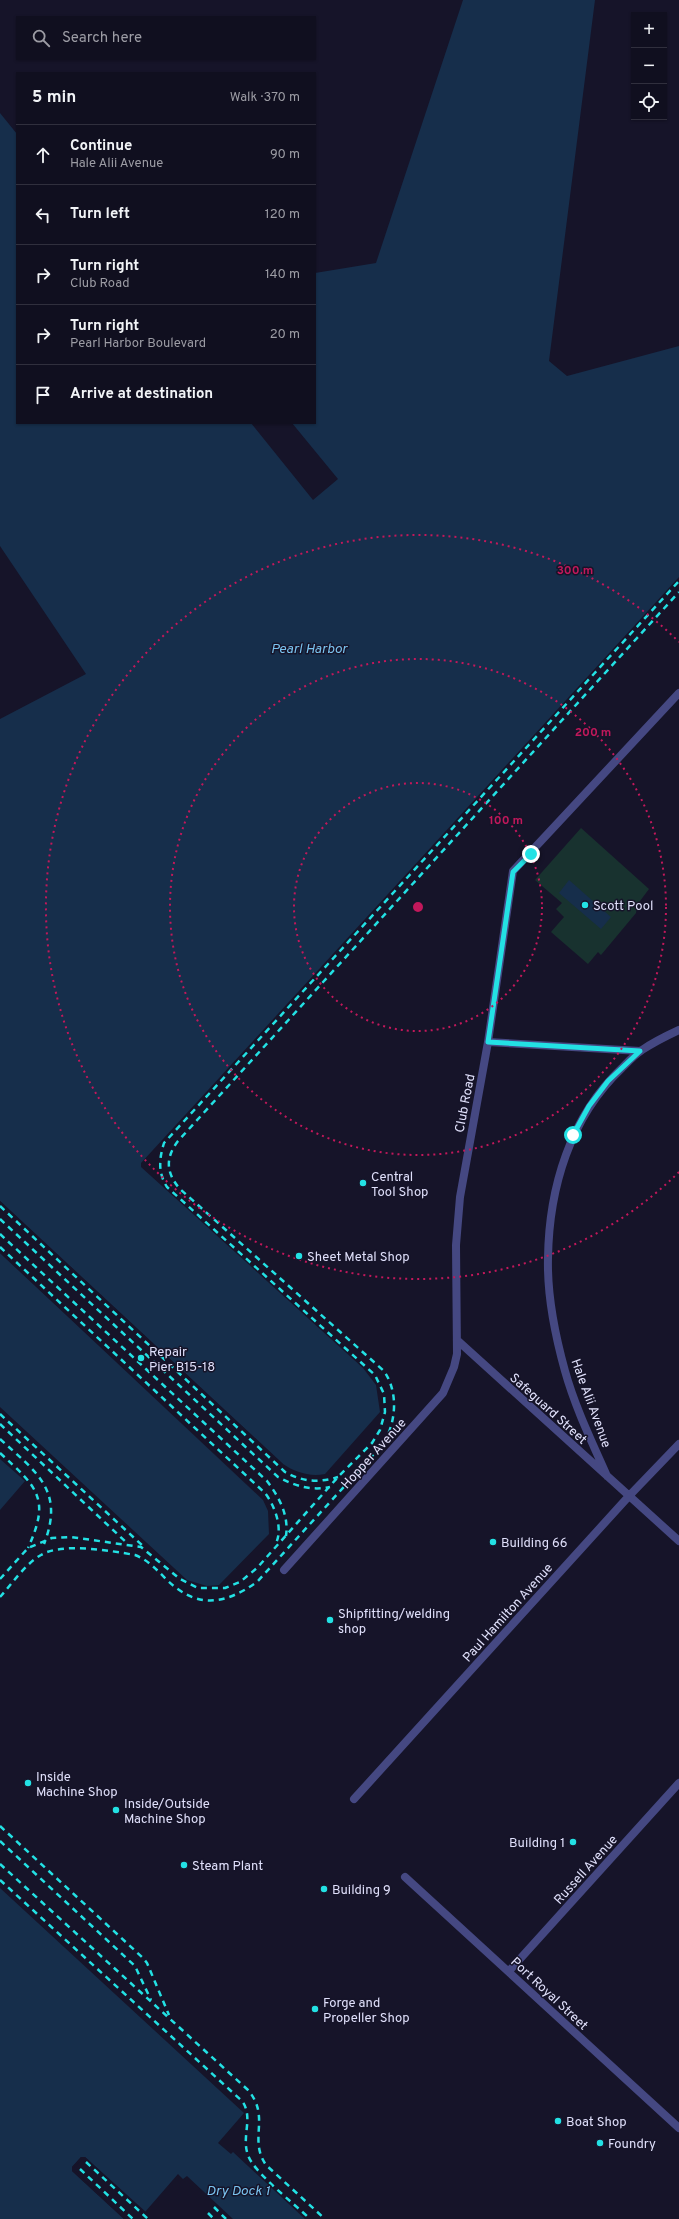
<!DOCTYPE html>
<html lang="en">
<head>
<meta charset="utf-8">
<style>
  :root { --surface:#100f1f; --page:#191828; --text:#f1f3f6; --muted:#9c9ca4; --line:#302f3d }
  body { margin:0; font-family:Overpass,sans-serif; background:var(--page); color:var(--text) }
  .controls { position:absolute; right:12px; top:12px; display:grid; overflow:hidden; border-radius:0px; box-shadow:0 1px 3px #0004 }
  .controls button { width:36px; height:36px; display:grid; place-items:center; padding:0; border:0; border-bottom:1px solid var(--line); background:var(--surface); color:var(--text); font:20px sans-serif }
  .stop { position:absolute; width:12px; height:12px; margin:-9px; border:3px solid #23e1e4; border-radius:50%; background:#fff }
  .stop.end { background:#23e1e4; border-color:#fff; box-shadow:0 1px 4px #0008 }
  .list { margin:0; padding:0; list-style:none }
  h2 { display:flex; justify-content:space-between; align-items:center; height:52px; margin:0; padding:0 16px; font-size:17px }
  h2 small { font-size:13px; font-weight:400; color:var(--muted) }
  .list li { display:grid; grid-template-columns:26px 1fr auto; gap:12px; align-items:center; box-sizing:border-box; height:60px; padding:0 16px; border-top:1px solid var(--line) }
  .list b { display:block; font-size:15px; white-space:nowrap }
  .list p { margin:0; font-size:13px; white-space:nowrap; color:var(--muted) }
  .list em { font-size:13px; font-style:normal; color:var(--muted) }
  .icon { flex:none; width:22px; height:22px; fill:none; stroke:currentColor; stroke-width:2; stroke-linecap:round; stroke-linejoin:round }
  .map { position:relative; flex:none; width:679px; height:2219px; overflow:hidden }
  .search { position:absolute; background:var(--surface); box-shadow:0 1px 3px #0004; left:16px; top:16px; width:300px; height:44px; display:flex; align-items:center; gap:10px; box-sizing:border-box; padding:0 14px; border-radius:0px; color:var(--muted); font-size:15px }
  .panel { position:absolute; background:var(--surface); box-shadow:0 1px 3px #0004; left:16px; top:72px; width:300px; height:352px; border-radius:0px }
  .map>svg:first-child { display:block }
  .green { fill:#18322f }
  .water { fill:#162e4b }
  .pier { fill:#161429 }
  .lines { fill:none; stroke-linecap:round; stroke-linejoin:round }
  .minor { stroke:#454882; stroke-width:8 }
  .rail { stroke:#23e1e4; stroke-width:2.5; stroke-dasharray:6 5; stroke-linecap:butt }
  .route { stroke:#23e1e4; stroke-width:5 }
  .ring { fill:none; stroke:#c2185b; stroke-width:2; stroke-dasharray:2 4 }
  .poi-dot { fill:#23e1e4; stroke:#161429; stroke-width:1.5 }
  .labels { text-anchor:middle; stroke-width:3; stroke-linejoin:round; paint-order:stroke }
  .poi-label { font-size:13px; fill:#e0e0fb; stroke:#161429; text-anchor:start }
  .street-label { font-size:13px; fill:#e0e0fb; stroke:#161429 }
  .water-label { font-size:14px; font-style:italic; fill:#7ac3ef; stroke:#161429 }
  .centre { fill:#c2185b; stroke:#161429; stroke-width:2 }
  .ring-label { font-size:12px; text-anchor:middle; font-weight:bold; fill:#c2185b; stroke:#161429; stroke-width:3; stroke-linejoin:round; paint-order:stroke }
</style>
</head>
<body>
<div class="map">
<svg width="679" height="2219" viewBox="0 0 679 2219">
  <rect width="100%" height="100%" fill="#161429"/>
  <path class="green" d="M581,828l68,61 -12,16 -1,8 -35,42 -3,-3 -10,12 -37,-32 13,-15 -8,-8 6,-6 -27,-23z"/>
  <path class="water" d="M463,0h132l-46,361 18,15 112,-30v231l-538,586v4l222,201 13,17 4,27 -55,62c-16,3 -30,-2 -42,-10l-283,-263v-482l86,-45 -86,-128v-433l17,21v289h298v-150l61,-10z
    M569,880l42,37 -10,12 -42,-36z
    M0,1253l263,247 5,11 1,23 -50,51 -12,1 -20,-6 -187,-173z
    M0,1459l25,22 -25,29z
    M0,1888l244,225 -26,30 13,11 2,-2 72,67h-72l-46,-43 -4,3 -5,-5 -33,38 -60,-55h-4l-9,10v4l52,48h-124z"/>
  <path class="pier" d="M251,423h41l46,56 -25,21z
    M0,1201l283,263 -2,1 -281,-261z
    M0,1251l258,239 -1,2 -257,-239z
    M81,2157h4l62,56h-3l-59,-54h-3l-8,9v2l52,49h-2l-52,-48v-4z"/>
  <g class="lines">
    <path class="minor" d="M488,1042l152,9
      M457,1340l222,201
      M607,1476c-15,-34 -32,-69 -42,-105 -10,-36 -18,-75 -17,-113 1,-70 22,-141 74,-190 6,-6 12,-13 20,-18 12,-8 24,-14 37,-20
      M284,1570l159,-177 11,-26 3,-13 -1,-109 4,-48 28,-155 25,-171 166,-178
      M354,1799l275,-303 50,-52
      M405,1877l274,251
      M509,1971l170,-188"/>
    <path class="rail" d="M0,1206l285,266c18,10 34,11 53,5
      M0,1219l278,258c17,9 33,14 52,10
      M0,1234l267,247c12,16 22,34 19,55
      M0,1247l265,246c10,13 19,37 10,52
      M0,1414l144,133
      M0,1424l128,120
      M0,1439c36,33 65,51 44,105
      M0,1453c37,34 51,45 28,95
      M0,1579l28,-31 24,-10 19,-1 70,10 39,32 18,9h27l15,-6 17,-14 81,-91 34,-34 8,-13 5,-18 -1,-18 -9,-19 -208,-188c-9,-14 -8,-28 -3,-44l515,-562
      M0,1597c12,-13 25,-33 41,-42 21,-13 71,-4 94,0 13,5 22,15 32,25 30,29 57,25 90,2l126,-138c13,-21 16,-51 1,-73l-204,-182c-14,-16 -15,-31 -2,-48l501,-549
      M0,1826l143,132 4,5 22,52
      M0,1841l135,125 16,34
      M0,1864l248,226c23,27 0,49 18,75l59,54
      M0,1880l242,221c12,16 -1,36 6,54 5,17 48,50 62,64
      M86,2162l62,57
      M80,2169l53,50
      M214,2207l12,12
      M208,2213l6,6"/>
  </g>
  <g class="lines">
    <path class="route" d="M531,854l-18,18 -25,170 152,9 -32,30 -19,25 -16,29"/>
  </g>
  <g class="ring">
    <circle cx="418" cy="907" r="124"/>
    <circle cx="418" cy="907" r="248"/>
    <path d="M679 1172A372 372 0 1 1 679 642"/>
  </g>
  <g class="poi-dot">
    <circle cx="585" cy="905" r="4"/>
    <circle cx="363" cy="1183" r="4"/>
    <circle cx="299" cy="1256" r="4"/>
    <circle cx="141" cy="1358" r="4"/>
    <circle cx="493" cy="1542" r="4"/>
    <circle cx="330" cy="1620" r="4"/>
    <circle cx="28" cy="1783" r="4"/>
    <circle cx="116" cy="1810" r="4"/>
    <circle cx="573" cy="1842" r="4"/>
    <circle cx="184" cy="1865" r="4"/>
    <circle cx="324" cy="1889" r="4"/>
    <circle cx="315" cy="2009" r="4"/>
    <circle cx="558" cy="2121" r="4"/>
    <circle cx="600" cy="2143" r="4"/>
  </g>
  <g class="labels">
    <g class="poi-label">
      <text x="593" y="910">Scott Pool</text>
      <text x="371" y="1181">Central<tspan x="371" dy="15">Tool Shop</tspan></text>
      <text x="307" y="1261">Sheet Metal Shop</text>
      <text x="149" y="1356">Repair<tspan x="149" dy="15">Pier B15-18</tspan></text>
      <text x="501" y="1547">Building 66</text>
      <text x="338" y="1618">Shipfitting/welding<tspan x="338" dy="15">shop</tspan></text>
      <text x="36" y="1781">Inside<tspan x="36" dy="15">Machine Shop</tspan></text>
      <text x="124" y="1808">Inside/Outside<tspan x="124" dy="15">Machine Shop</tspan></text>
      <text x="565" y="1847" text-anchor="end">Building 1</text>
      <text x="192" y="1870">Steam Plant</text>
      <text x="332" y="1894">Building 9</text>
      <text x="323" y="2007">Forge and<tspan x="323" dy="15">Propeller Shop</tspan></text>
      <text x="566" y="2126">Boat Shop</text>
      <text x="608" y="2148">Foundry</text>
    </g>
    <g class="street-label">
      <text transform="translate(464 1103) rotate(-79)" y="5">Club Road</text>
      <text transform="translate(592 1403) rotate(70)" y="5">Hale Alii Avenue</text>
      <text transform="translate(549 1408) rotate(42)" y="5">Safeguard Street</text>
      <text transform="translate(373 1453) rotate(-48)" y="5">Hopper Avenue</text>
      <text transform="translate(507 1612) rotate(-48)" y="5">Paul Hamilton Avenue</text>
      <text transform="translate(585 1869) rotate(-48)" y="5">Russell Avenue</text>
      <text transform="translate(550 1993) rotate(43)" y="5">Port Royal Street</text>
    </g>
    <g class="water-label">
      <text x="309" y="653">Pearl Harbor</text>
      <text x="238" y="2195">Dry Dock 1</text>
    </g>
  </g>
  <circle cx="418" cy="907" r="6" class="centre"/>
  <g class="ring-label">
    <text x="575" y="574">300 m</text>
    <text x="593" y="736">200 m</text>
    <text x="506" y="824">100 m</text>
  </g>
</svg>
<div class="controls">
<button>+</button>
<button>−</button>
<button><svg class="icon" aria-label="locate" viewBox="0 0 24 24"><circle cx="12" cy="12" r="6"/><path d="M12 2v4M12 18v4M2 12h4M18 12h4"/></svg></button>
</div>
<div class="stop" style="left:573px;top:1135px"></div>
<div class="stop end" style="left:531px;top:854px"></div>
<div class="search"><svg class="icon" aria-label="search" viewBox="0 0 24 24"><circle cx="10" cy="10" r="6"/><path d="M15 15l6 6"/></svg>Search here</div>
<section class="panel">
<h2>5 min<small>Walk · 370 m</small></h2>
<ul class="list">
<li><svg class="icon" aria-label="ahead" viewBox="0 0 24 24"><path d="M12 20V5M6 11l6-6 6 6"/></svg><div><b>Continue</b><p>Hale Alii Avenue</p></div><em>90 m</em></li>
<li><svg class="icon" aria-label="left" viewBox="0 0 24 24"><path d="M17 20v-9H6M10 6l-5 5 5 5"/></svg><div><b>Turn left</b></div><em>120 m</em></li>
<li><svg class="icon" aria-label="right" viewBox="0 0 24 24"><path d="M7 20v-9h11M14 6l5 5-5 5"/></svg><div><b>Turn right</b><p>Club Road</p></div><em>140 m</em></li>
<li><svg class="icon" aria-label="right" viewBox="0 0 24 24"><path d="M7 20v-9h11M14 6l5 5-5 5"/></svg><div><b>Turn right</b><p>Pearl Harbor Boulevard</p></div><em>20 m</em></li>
<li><svg class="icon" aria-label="arrive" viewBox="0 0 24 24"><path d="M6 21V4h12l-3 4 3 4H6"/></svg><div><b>Arrive at destination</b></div></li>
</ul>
</section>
</div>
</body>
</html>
